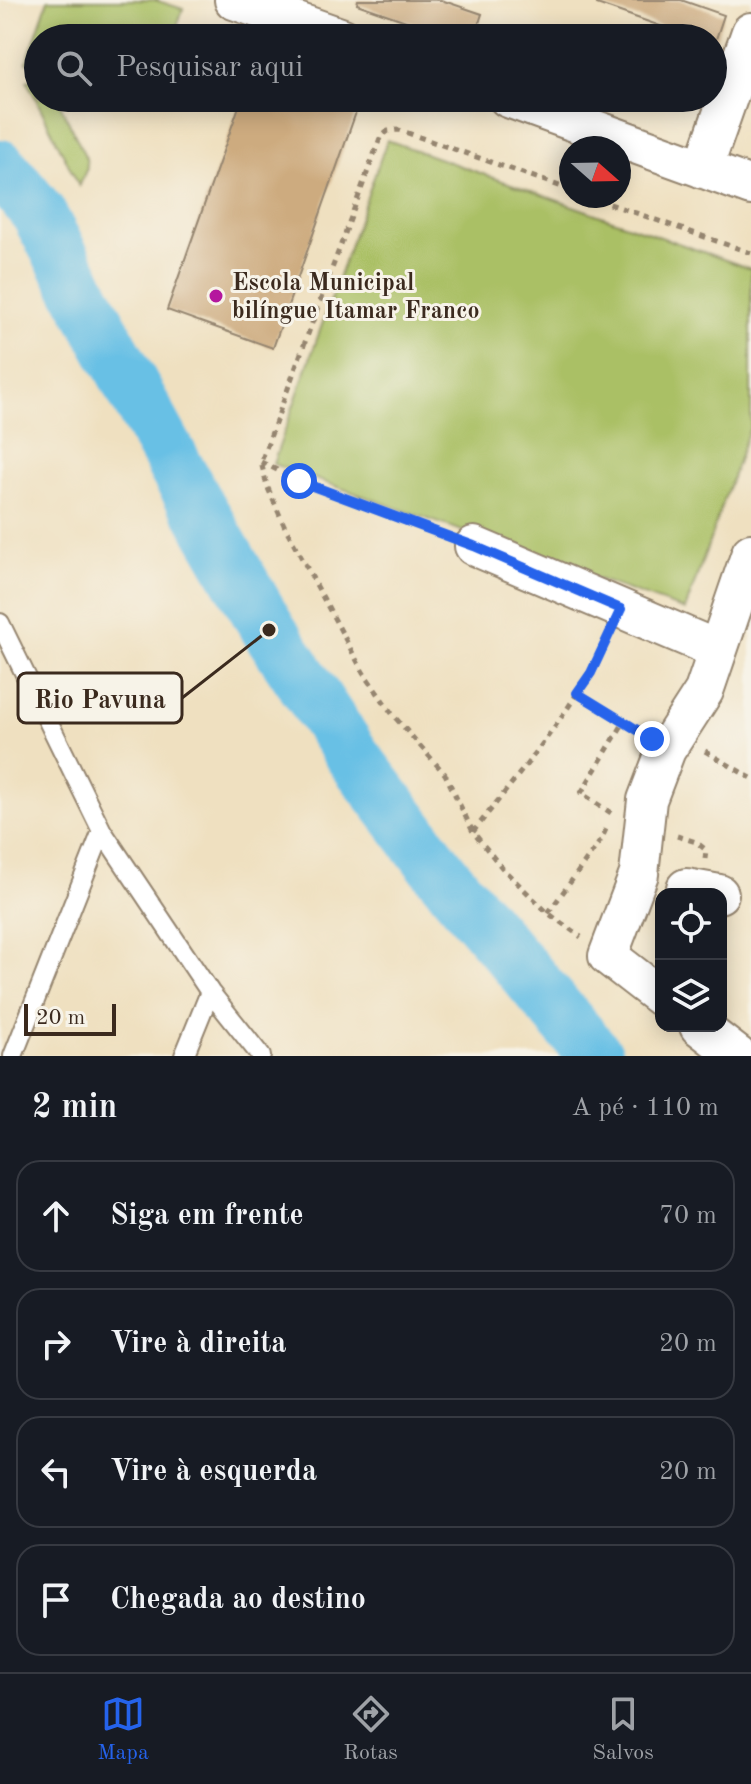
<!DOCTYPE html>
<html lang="pt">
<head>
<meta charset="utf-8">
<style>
  :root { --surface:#171b24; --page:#242831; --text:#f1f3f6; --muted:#9ea1a6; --line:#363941; --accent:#2563eb }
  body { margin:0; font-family:"Old Standard TT",serif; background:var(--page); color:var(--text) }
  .controls { position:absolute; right:24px; bottom:24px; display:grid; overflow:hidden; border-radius:16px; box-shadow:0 4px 20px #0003 }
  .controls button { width:72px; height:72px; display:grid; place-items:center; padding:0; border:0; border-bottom:2px solid var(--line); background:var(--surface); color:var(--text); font:40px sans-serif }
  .compass { position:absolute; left:559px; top:136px; width:72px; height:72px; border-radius:50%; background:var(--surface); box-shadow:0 4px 20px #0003; rotate:110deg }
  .scale { position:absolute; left:24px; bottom:20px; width:92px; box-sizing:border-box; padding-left:8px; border:4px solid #3b2a1e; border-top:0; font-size:22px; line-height:28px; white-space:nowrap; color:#3b2a1e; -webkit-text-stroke:6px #f7f3e8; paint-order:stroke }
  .stop { position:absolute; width:24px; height:24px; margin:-18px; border:6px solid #2563eb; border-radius:50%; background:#fff }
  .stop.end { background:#2563eb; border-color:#fff; box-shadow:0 2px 8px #0008 }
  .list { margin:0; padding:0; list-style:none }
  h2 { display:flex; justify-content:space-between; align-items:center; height:104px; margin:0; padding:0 32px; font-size:34px }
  h2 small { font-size:26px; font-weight:400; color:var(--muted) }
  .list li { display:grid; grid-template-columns:52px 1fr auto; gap:24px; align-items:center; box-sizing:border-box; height:112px; margin:0 16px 16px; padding:0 16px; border:2px solid var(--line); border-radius:24px }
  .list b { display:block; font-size:30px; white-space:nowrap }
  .list em { font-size:26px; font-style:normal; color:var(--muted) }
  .icon { flex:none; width:44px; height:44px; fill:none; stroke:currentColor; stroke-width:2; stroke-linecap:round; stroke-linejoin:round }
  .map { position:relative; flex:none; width:751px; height:1056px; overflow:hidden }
  .search { position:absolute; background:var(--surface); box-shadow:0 4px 20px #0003; left:24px; right:24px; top:24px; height:88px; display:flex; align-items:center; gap:20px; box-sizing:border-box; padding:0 28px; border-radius:44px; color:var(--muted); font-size:30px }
  .sheet { height:616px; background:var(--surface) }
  nav { display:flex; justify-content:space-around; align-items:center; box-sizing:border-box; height:112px; border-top:2px solid var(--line); background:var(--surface); font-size:22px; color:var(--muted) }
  nav a { display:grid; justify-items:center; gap:4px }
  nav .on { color:var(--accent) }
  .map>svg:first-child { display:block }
  .green { fill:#aac065; stroke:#727542; stroke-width:2 }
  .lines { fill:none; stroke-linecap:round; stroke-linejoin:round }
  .river { stroke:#67c0e5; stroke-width:56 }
  .building { fill:#cdab7f }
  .service-casing { stroke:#95856f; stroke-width:22 }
  .minor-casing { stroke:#95856f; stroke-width:42 }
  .path { stroke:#95856f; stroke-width:5; stroke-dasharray:6 6; stroke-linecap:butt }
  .service { stroke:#fff; stroke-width:18 }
  .minor { stroke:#fff; stroke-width:38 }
  .route { stroke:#2563eb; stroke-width:10 }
  .poi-dot { fill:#b5179e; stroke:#f7f3e8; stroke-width:3 }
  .labels { text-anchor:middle; stroke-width:6; stroke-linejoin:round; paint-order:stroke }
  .poi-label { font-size:24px; font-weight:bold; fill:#3b2a1e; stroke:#f7f3e8; text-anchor:start }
  .leader { fill:none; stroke:#3b2a1e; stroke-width:3 }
  .callout-dot { fill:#3b2a1e; stroke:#f7f3e8; stroke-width:3 }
  .callout { fill:#f7f3e8; stroke:#3b2a1e; stroke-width:3 }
  .callout-label { font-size:26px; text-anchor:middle; font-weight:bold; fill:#3b2a1e }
</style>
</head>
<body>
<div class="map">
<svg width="751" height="1056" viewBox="0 0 751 1056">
  <rect width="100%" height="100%" fill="#f7f3e8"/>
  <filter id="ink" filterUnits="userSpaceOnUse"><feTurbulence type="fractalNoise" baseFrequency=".0125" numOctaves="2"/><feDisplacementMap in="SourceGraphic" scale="16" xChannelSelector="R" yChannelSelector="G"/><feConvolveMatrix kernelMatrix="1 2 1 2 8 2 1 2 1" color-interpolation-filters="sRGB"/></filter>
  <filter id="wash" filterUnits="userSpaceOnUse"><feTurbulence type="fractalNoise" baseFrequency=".006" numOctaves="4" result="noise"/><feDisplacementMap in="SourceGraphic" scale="32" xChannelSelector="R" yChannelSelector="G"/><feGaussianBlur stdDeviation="1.8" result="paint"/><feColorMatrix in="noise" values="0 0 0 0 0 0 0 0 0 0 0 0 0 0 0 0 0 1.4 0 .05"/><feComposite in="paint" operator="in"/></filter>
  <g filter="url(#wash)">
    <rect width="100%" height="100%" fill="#efe0c0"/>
    <path class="green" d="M48,0h107l28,9 -10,29h-135v28l-11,-4z
      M31,80l7,1v17h19l29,60 1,10 -8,18 -52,-105z
      M387,140l364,129v155l-66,186 -412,-146z"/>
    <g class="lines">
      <path class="river" d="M0,167l38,46 143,264 88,153 85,128 87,115 155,183"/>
    </g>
    <g id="blocks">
      <path class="building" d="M358,0h83l41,14 -8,24h-19l-98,-34z
        M598,0h83l43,15 -10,30 -1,-7h-18l-98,-34z
        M242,98h119l-88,250 -106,-38z"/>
    </g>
  </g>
  <g filter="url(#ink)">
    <use href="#blocks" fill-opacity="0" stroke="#95856f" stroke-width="2"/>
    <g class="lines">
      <defs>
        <path id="service" d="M0,623l102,208 108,161 51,64
          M13,1056l89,-225
          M184,1056l26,-64"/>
        <path id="minor" d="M234,0l109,38
          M508,98l243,88
          M703,169l48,-137
          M474,546l244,104
          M686,888l33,6
          M661,997l-53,-41 31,-82 8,-74 19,-50 38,-59 47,-138
          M699,1026l39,30"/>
      </defs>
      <use href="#service" class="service-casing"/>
      <use href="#minor" class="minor-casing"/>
      <path class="path" d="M571,190l-172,-60 -11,1 -8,7 -119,324 6,24 17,39 79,147 30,43 52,59 28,58 30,37 45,44 33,24
        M587,196l164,57
        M261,462l38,19 144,54
        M577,693l62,38
        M705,751l46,27
        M611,813l-30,-20 43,-71
        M473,832c48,-61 101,-122 134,-193
        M677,836l19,6 10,8 -1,9
        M548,913l53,-73 7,-15"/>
      <use href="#service" class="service"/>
      <use href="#minor" class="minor"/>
    </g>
  </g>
  <g class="lines" filter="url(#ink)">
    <path class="route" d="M299,481l175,65 147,63 -30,64 -14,20 75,46"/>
  </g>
  <circle class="poi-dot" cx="216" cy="296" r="8"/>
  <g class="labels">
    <g class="poi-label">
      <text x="232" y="290">Escola Municipal<tspan x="232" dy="28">bilíngue Itamar Franco</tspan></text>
    </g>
  </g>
  <path class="leader" d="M269 630L182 698"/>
  <circle class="callout-dot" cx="269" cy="630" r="8"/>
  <rect class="callout" x="18" y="673" width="164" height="50" rx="8"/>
  <g class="callout-label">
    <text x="100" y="708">Rio Pavuna</text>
  </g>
</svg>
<div class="controls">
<button><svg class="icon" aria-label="locate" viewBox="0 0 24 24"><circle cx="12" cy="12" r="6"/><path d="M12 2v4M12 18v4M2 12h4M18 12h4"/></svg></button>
<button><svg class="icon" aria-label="layers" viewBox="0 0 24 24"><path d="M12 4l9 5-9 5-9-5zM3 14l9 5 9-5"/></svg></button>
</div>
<svg class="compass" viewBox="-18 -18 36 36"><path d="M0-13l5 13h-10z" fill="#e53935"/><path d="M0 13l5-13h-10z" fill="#9ea1a6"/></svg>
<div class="scale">20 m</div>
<div class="stop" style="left:299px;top:481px"></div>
<div class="stop end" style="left:652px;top:739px"></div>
<div class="search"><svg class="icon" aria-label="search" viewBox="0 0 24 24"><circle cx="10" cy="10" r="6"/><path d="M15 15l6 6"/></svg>Pesquisar aqui</div>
</div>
<section class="sheet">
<h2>2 min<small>A pé · 110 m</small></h2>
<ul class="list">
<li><svg class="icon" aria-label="ahead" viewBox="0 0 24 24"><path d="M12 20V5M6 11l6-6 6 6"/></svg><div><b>Siga em frente</b></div><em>70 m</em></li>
<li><svg class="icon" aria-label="right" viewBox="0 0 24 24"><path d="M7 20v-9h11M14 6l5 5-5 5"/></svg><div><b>Vire à direita</b></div><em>20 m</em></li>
<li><svg class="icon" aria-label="left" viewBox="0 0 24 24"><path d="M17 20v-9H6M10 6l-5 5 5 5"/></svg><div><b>Vire à esquerda</b></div><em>20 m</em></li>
<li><svg class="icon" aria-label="arrive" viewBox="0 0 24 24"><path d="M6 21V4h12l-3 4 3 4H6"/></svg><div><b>Chegada ao destino</b></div></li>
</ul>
</section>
<nav>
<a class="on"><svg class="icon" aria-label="map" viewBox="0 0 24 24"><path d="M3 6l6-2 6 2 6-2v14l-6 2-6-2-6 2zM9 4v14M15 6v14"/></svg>Mapa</a>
<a><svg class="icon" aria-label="directions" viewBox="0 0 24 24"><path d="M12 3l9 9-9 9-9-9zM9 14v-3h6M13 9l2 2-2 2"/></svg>Rotas</a>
<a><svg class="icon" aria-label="saved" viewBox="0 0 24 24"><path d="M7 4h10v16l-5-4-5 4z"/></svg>Salvos</a>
</nav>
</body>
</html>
